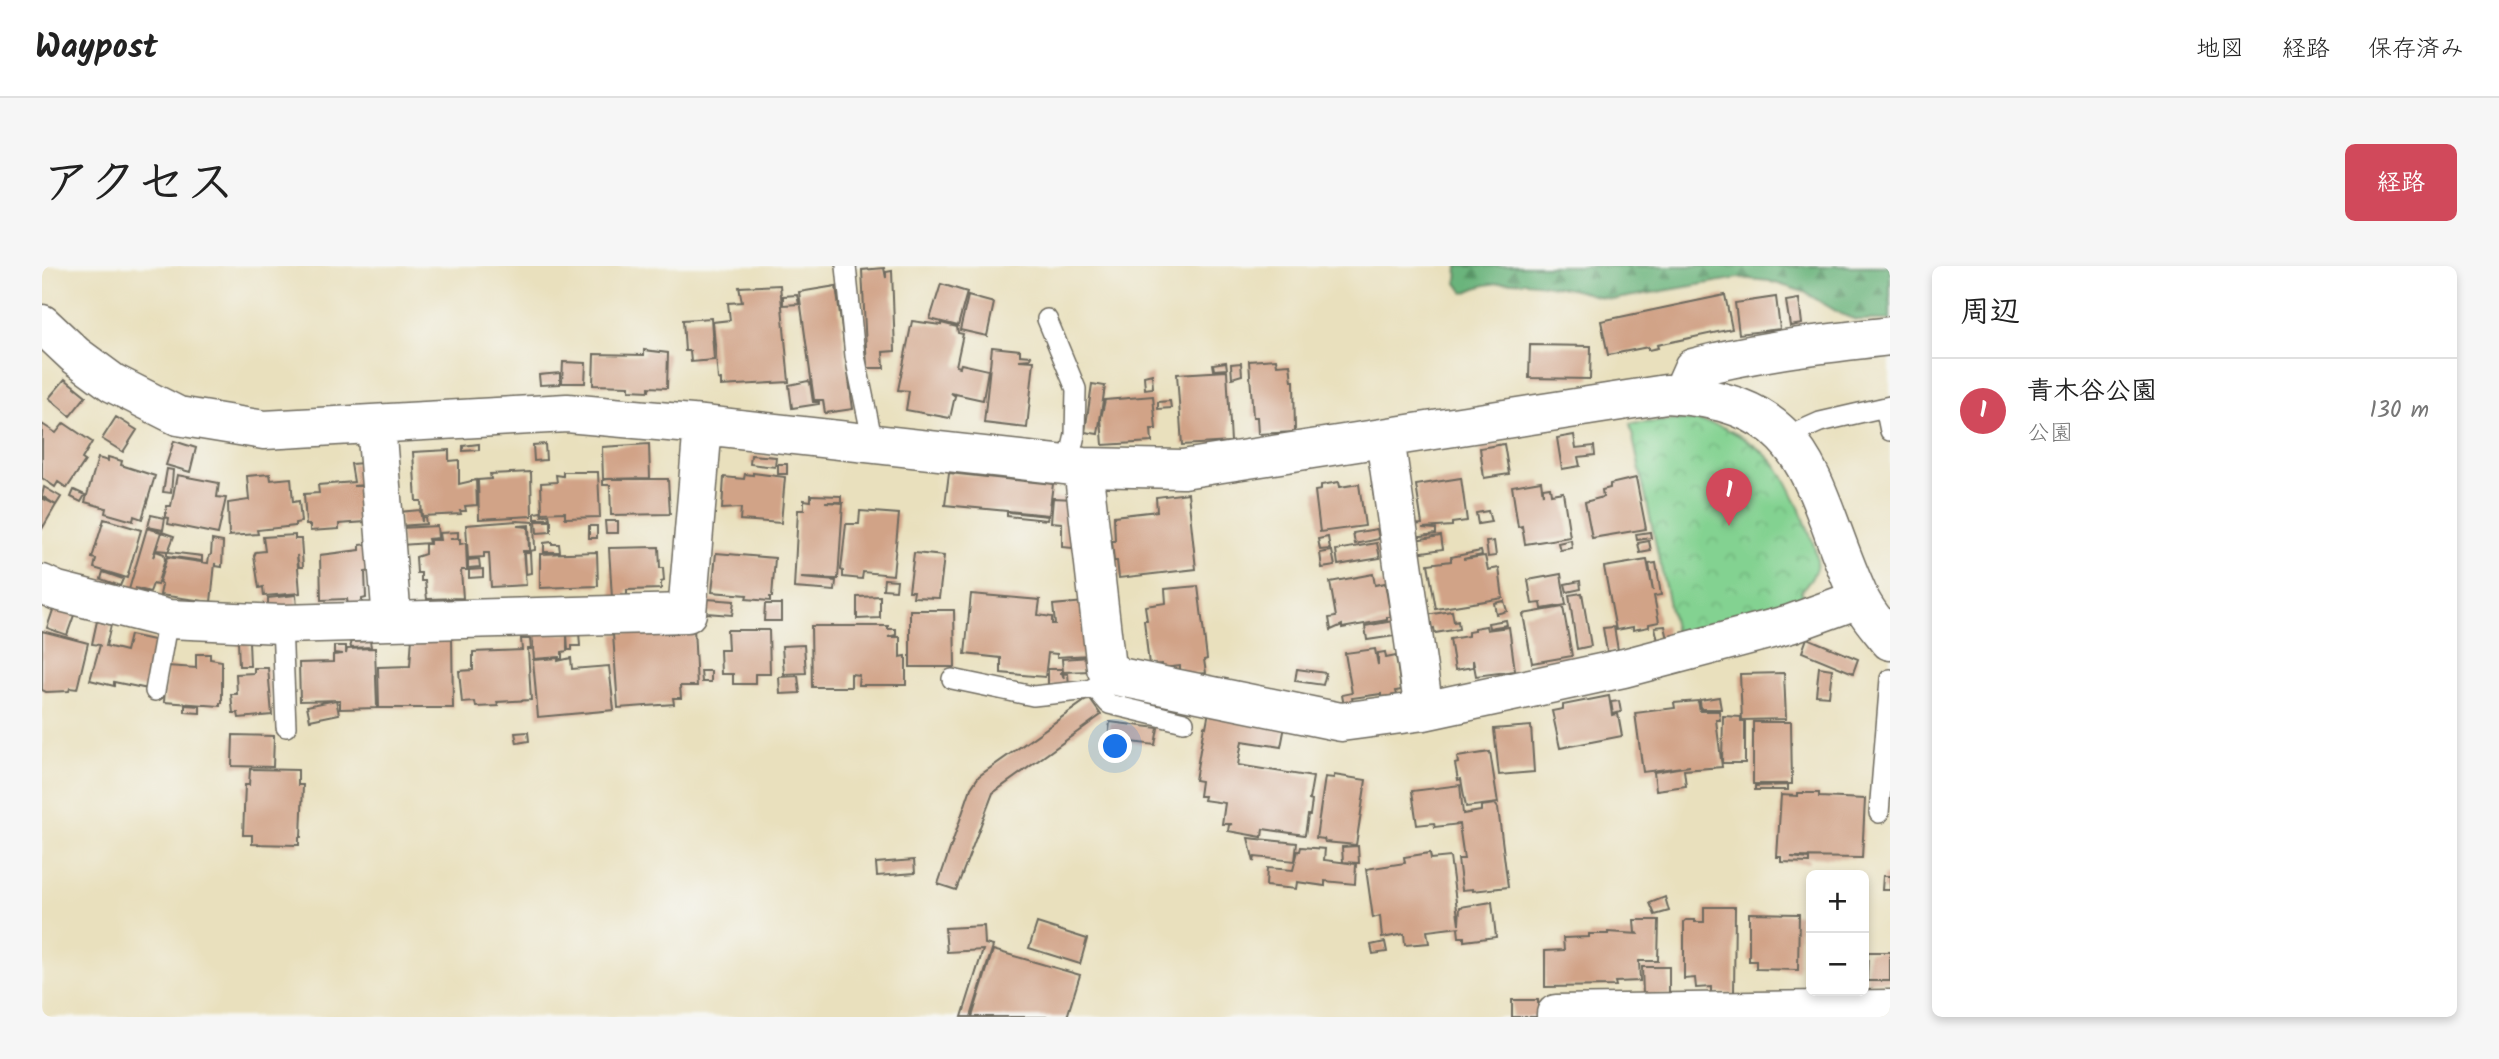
<!DOCTYPE html>
<html lang="ja">
<head>
<meta charset="utf-8">
<style>
  :root { --surface:#fff; --page:#f6f6f6; --text:#222; --muted:#767676; --line:#e0e0e0; --accent:#d1495b }
  body { margin:0; font-family:Kalam,"Klee One",sans-serif; background:var(--page); color:var(--text) }
  .controls { position:absolute; right:21px; bottom:21px; display:grid; overflow:hidden; border-radius:10px; box-shadow:0 4px 10px #0003 }
  .controls button { width:63px; height:63px; display:grid; place-items:center; padding:0; border:0; border-bottom:2px solid var(--line); background:var(--surface); color:var(--text); font:35px sans-serif }
  .you { position:absolute; left:1074px; top:481px; width:24px; height:24px; margin:-18px; border:5px solid #fff; border-radius:50%; background:#1a73e8; box-shadow:0 0 0 10px #1a73e833 }
  .badge { display:grid; place-items:center; width:46px; height:46px; border-radius:50%; background:var(--accent); color:#fff; font-size:23px; font-weight:700 }
  .pin { position:absolute; translate:-50% -58px; filter:drop-shadow(0 2px 4px #0008) }
  .pin::after { content:''; position:absolute; top:37px; width:24px; height:21px; background:inherit; clip-path:polygon(0 0,100% 0,50% 100%) }
  .list { margin:0; padding:0; list-style:none }
  h2 { display:flex; justify-content:space-between; align-items:center; height:91px; margin:0; padding:0 28px; font-size:30px }
  h2 small { font-size:23px; font-weight:400; color:var(--muted) }
  .list li { display:grid; grid-template-columns:46px 1fr auto; gap:21px; align-items:center; box-sizing:border-box; height:105px; padding:0 28px; border-top:2px solid var(--line) }
  .list b { display:block; font-size:26px; white-space:nowrap }
  .list p { margin:0; font-size:23px; white-space:nowrap; color:var(--muted) }
  .list em { font-size:23px; font-style:normal; color:var(--muted) }
  .map { position:relative; flex:none; width:1848px; height:751px; overflow:hidden; border-radius:10px }
  header { display:flex; align-items:center; gap:42px; box-sizing:border-box; height:98px; padding:0 35px; background:var(--surface); border-bottom:2px solid var(--line) }
  header strong { font-size:33px }
  nav { display:flex; gap:38px; margin-inline-start:auto; font-size:24px }
  .intro { display:flex; align-items:center; justify-content:space-between; box-sizing:border-box; height:168px; padding:0 42px }
  h1 { margin:0; font-size:49px }
  .button { padding:18px 32px; border-radius:10px; background:var(--accent); color:#fff; font-size:24px; font-weight:700 }
  main { display:flex; gap:42px; padding:0 42px }
  aside { flex:1; background:var(--surface); border-radius:10px; box-shadow:0 4px 10px #0003 }
  .map>svg:first-child { display:block }
  .forest { fill:url(#forest-firs); stroke:#4a7053; stroke-width:2 }
  .park { fill:url(#park-crowns); stroke:#577e5e; stroke-width:2 }
  .building { fill:#d1a387 }
  .lines { fill:none; stroke-linecap:round; stroke-linejoin:round }
  .lane-casing { stroke:#6e6a5e; stroke-width:22 }
  .street-casing { stroke:#6e6a5e; stroke-width:41 }
  .lane { stroke:#fff; stroke-width:19 }
  .street { stroke:#fff; stroke-width:38 }
</style>
</head>
<body>
<header>
<strong>Waypost</strong>
<nav><a>地図</a><a>経路</a><a>保存済み</a></nav>
</header>
<div class="intro"><h1>アクセス</h1><a class="button">経路</a></div>
<main>
<div class="map">
<svg width="1848" height="751" viewBox="0 0 1848 751">
  <defs>
    <pattern id="forest-firs" width="22" height="20" patternUnits="userSpaceOnUse" patternTransform="scale(1.75)"><rect width="22" height="20" fill="#6ab47b"/><path d="M5 1l3.5 6h-7zM16 11l3.5 6h-7z" fill="#579365"/></pattern>
    <pattern id="park-crowns" width="20" height="18" patternUnits="userSpaceOnUse" patternTransform="scale(1.75)"><rect width="20" height="18" fill="#83d291"/><path d="M2 6a3 3 0 1 1 6 0M12 15a3 3 0 1 1 6 0" fill="none" stroke="#71b47d"/></pattern>
  </defs>
  <rect width="100%" height="100%" fill="#f6f6f2"/>
  <filter id="ink" filterUnits="userSpaceOnUse"><feTurbulence type="fractalNoise" baseFrequency=".0143" numOctaves="2"/><feDisplacementMap in="SourceGraphic" scale="14" xChannelSelector="R" yChannelSelector="G"/><feConvolveMatrix kernelMatrix="1 2 1 2 8 2 1 2 1" color-interpolation-filters="sRGB"/></filter>
  <filter id="wash" filterUnits="userSpaceOnUse"><feTurbulence type="fractalNoise" baseFrequency=".00686" numOctaves="4" result="noise"/><feDisplacementMap in="SourceGraphic" scale="28" xChannelSelector="R" yChannelSelector="G"/><feGaussianBlur stdDeviation="1.57" result="paint"/><feColorMatrix in="noise" values="0 0 0 0 0 0 0 0 0 0 0 0 0 0 0 0 0 1.4 0 .05"/><feComposite in="paint" operator="in"/></filter>
  <g filter="url(#wash)">
    <rect width="100%" height="100%" fill="#e9e0bd"/>
    <path class="forest" d="M1416,0h432v54h-34l-15,-6 -37,-22 -35,-11 -30,-3 -123,21c-14,0 -25,-5 -38,-8 -39,-9 -77,-16 -114,2l-7,-10z"/>
    <path class="park" d="M1636,154c19,1 37,2 53,11 17,9 35,22 47,37 11,15 40,77 39,95 -1,11 -9,19 -16,28l4,9 -129,38 -46,-214z"/>
    <g id="blocks">
      <path class="building" d="M842,2l2,10v-6l6,-1 3,80 -12,1 1,16h-17l-5,-98z
        M899,18l26,8 -9,34 -28,-7z
        M738,19l9,97 -68,4v-6l-3,-1 -5,-57 17,-2 -2,-17 14,-1 -3,-15z
        M794,20l17,123 -28,4 -2,-13h-9l-15,-108z
        M755,29l2,9 -16,1v-9z
        M1683,29l7,34 -75,16 1,3 -10,2v-3l-40,8 -7,-34z
        M926,30l26,7 -7,33 -27,-6z
        M1734,31l4,32 -41,5 -4,-31z
        M1757,33l3,25 -12,2 -4,-25z
        M669,52l3,42 -23,2 -1,-11h-5l-2,-31z
        M870,55l29,4v-2l16,4 1,6 5,1 -7,32 4,1 1,-3 27,6 -5,30 -32,-7 4,3 -5,22 -44,-8 3,-19 -11,-1z
        M1488,79l61,1 -1,33 -61,-1z
        M950,81l28,3v5l11,1 -1,3 -11,1 15,1 -7,67 -43,-5z
        M602,84l24,3 -1,35 -18,-1v4l-20,-1v-4l-36,-1 1,-31 50,1z
        M1234,93l1,6 13,-1 2,17h2l1,51 -37,2 -1,-17h-4l-4,-56z
        M521,96l23,1 -1,20h-23z
        M1184,96l1,7 -13,1 -1,-6z
        M1199,97l1,12 -10,3 -1,-14z
        M1185,105l4,71 -49,3 -5,-71z
        M518,107v11l-20,1 -1,-10z
        M1110,108l1,14 -8,1 -1,-13z
        M23,113l21,17 -16,20 -21,-18z
        M766,115l2,1 3,20h6v2l-27,4 -3,-23z
        M1050,118l13,2 -7,48 -13,-2z
        M1111,130l3,33h-5l1,13 -49,3 -2,-27 4,-18z
        M1128,135l1,7 -13,1v-7z
        M74,151l21,13 -14,22 -21,-13z
        M22,157l28,19 -10,17 3,2 -18,27 -9,-6 -3,5 -13,-9v-54l14,9z
        M1532,169l2,13 18,-2 1,9 -17,2 2,9 -18,3 -5,-31z
        M132,175l22,7 -6,24 -24,-7z
        M437,178v6l-16,1v-5z
        M503,178l1,16 -12,1 -1,-16z
        M607,178l1,34 -47,1 -1,-32z
        M1462,178l5,30 -25,4 -4,-30z
        M407,184v11l10,-1v24l17,-4 1,25 -12,1 1,5h-6l1,3 -39,2 -1,-15h-5l-3,-49z
        M709,189l25,2 -1,10 -25,-3z
        M66,191l14,4 -1,4 34,11 -13,43 -8,-3 -1,5 -28,-8 1,-5 -21,-6 13,-44 10,3z
        M321,197l2,22 -12,1h10l3,36 -27,2v5l-29,2v-6h-4l-2,-31 15,-1 -1,-8 36,-3 -3,-18z
        M736,198h9v10h-9z
        M125,203l6,1 -2,23 -8,-1z
        M489,206l1,44 -53,3 -1,-39 13,-1 -1,-5z
        M521,206h35l2,45 -35,1v-6l-23,1 -1,-30 16,-1 -1,-7 7,1z
        M711,207l32,4 -4,46 -41,-3 1,-12 -19,1 2,-32 20,2 1,-5 8,1z
        M907,207l104,11 -4,31 -104,-10z
        M228,208l1,6 20,-2 2,24 6,-1 2,21 -6,1v3l-38,4 1,4 -29,2 -1,-33 21,-3 -2,-24z
        M135,209l42,8 -2,14 9,1 -8,36 -50,-10 1,-6 -4,-1 2,-11h4z
        M1419,212l6,43 -15,2v3l-30,2 14,1v5l-23,3 -1,-12 10,-1 -6,-39z
        M1594,212l10,51 -54,9 -7,-36 18,-5 -1,-7 8,-2v-4z
        M567,213h59l2,35 -59,1 -1,-30h-7v-5z
        M1499,215l2,14v-7l7,-1 1,7 12,-2 7,45 -45,7 -3,-18 -4,1 -6,-41z
        M1297,216l1,5 19,-3 6,42 -45,6 -5,-41 6,-1v-5z
        M2,221l17,10 -5,8 -14,-9z
        M32,224l11,5 -4,7 -10,-5z
        M1146,227l8,76 -77,9 -2,-17h-3l-2,-20h3l-1,-25 43,-5 -1,-14z
        M769,229l30,1v6h-16l18,1 -5,76 -37,-1 35,3 -1,10 -41,-3 4,-78h6v-10l7,1z
        M0,232l14,7 -14,24z
        M1011,232l21,1 -1,49 -11,-1v-24l-11,-1z
        M378,244l2,12v-5h3l1,7 -26,2 -1,-14z
        M818,245l39,3 -6,61 -30,-3 -1,7 -19,-2v-6l-2,-1 5,-46h13z
        M1446,245l3,11 -13,2 -2,-11z
        M499,246l1,4 7,-2 1,5h-15v-6z
        M965,246l41,4 -1,4 -40,-4z
        M109,249l14,3 -2,12 -15,-3z
        M62,253l37,11 -14,48 -33,-10 2,-9 -4,-1z
        M475,255l17,1 1,28 -5,1 -1,-26 -12,1 11,1 1,24h-6l3,34 -35,2 -2,-34h-5v4l-16,1 -2,-33z
        M494,255h15v11l-14,1z
        M563,255h13v12h-12z
        M395,260l1,12 -10,1 1,4 -28,2 -1,-17z
        M547,260h8v12h-8z
        M105,262l14,4 -8,25 3,-6 8,3 1,6 -8,25 -4,-1 -3,8 -15,-4 13,5 -2,5 -18,-5z
        M1335,263l2,10 -24,5 -2,-11z
        M120,266l12,4 -6,16 34,4v5l-35,-5v-5l-11,-1z
        M416,266v6l-8,1h10v5l6,-1 1,27h-6l2,28 -36,1 -2,-18h-4v-8h-4l-1,-16 9,-3v-10h5v-4h10l-1,-7z
        M1608,266l1,6 -14,2 -1,-6z
        M253,269v4h6l2,28h-4l-2,-12 3,38 -36,3 -1,-9 -4,1 -5,-32 2,-4 9,-1 -2,-14z
        M1399,270l2,13 -27,4 -2,-13z
        M1286,271l2,12 -10,1 -2,-11z
        M170,274l11,2 -1,25 -6,-1 -1,-3 -4,39 -51,-7 2,-10 -3,-2 8,-26 41,6 1,-7 2,-1z
        M1529,274l1,8 -12,2 -2,-7z
        M1452,275l2,15 -8,1 -2,-15z
        M1607,275l2,10 -11,2 -2,-10z
        M510,276v2h7l1,8h-16v-9z
        M1335,277l3,15 -42,7 -2,-15z
        M327,278l2,27 -6,1 1,26 -4,1v5l-14,1 -1,-6 -26,1 -1,-45 40,-5v-5z
        M617,281l1,21h3l1,13 -3,1v7l-34,1v7l-15,1 -3,-50z
        M1290,285l3,15 -13,2 -2,-15z
        M1439,285l1,4 -19,4 22,-3 3,14 11,-2 4,30 -67,11 -8,-45 23,-3v-4z
        M555,286l1,34 -58,2v-34z
        M483,287h5l1,20 -5,1z
        M674,287l59,5 -3,39h-2v4l-24,-2 1,-4 -35,-3z
        M872,287l30,3 -5,42 -26,-1 1,-6h-5z
        M437,293l1,8 -12,1v-8z
        M1605,294l6,31 -4,-27 7,-1 5,32 -7,1 5,26 -10,2v3l-16,3v-3l-17,3 -12,-63z
        M441,303v8l-14,1v-8z
        M61,306l20,7 -3,7 -19,-7z
        M1331,308l2,11 10,-2 6,34h-4v3l-45,8v-3l-11,5 -2,-12 7,-1 -6,-35z
        M1519,308l5,31 -24,4 -1,-6 -9,1 -4,-24z
        M842,313l13,1 -1,10 -13,-1z
        M1538,315l1,8 -14,3 -2,-8z
        M1156,320l9,73 -3,1 2,13 -26,3v-10l-18,2v-4l-13,1 -5,-45h3l-2,-14 21,-3 -1,-14z
        M1540,327l9,53 -14,3 -8,-54z
        M929,328l69,6 -2,15 14,2v7h3l-2,-19 32,-3 5,53 -33,2v-3l-9,-1 -3,24 -44,-4v-15l-36,-4z
        M254,329l1,13 -29,2v-12z
        M838,330v22l-23,1v-22z
        M665,333l27,2 -2,14 -26,-2z
        M1462,335l3,10 -11,3 -2,-11z
        M723,338h16v17h-17z
        M12,341l20,8 -7,20 -20,-7z
        M1521,341l9,49 -40,7 -9,-49z
        M868,344h44l1,57h-45z
        M1410,345l2,11 4,-1 1,8 -24,4 -1,-5 -6,1 -2,-14z
        M1464,354l1,5 -18,3 -1,-5z
        M55,355l14,4 -5,21 20,5 4,-16 28,6 -10,48 -34,-7v4l-24,-6 10,-35 -8,-1z
        M1351,355l2,15 -28,4 -2,-14z
        M769,360h77v3h8v6l-8,2h12v20l6,-1v29h-48l1,-10 -8,-1v13h-39z
        M1444,360l1,4 22,-3 6,44 -39,5 -3,-16v7l-18,3 -5,-31 18,-3v-4l6,-1v-3z
        M1623,360l3,13 -10,2 -3,-14z
        M1572,361l4,23 -11,2 -4,-24z
        M626,362v6h8v-5l18,-1 3,58h-17l1,12h-8l1,6 -56,4 -5,-74z
        M685,364h42l1,44h-15v10h-22v-10h-12l-1,-24h8z
        M0,365l46,12 -11,46 -7,-1 -1,3 -23,1 -4,-2z
        M537,366l1,14h-8v4h-4l-1,-17z
        M490,367l35,1v17l-5,1v7h-3v-2l-25,2z
        M410,370l1,72h-74l-1,-41 32,-1 2,-29z
        M1765,372l51,21 -5,14 -51,-21z
        M479,373h9l1,10h-3l3,51 -34,2 1,4 -22,1 -1,-5 -13,1 -3,-32 14,-1v-18l49,-2z
        M196,375h11l1,25h-11z
        M328,375l1,6 -20,1 -1,-6z
        M762,379l2,28 -22,1 -2,-28z
        M292,380h12v8l1,-5 28,-1 2,60 -37,1v-9l-40,1 -1,-38 34,-1v-7l10,-1 -9,-1z
        M1333,383l3,16v-12l7,-1 1,6 10,-2 5,34 -5,1 1,4 -16,2v-3l-29,4 1,6 -9,2 -2,-11 10,-2 -7,-40z
        M154,388h14v5l12,2v42h-2v3l-56,-4 3,-36 29,2z
        M1048,391l1,14 -28,1 -1,-13z
        M516,392v3l13,-3 1,11 37,-3 5,44 -76,7 -5,-57z
        M1777,401l13,2 -3,27 -13,-1z
        M212,402h14l4,47 -33,3 -1,-5h-5l-2,-19h6l-1,-20 18,-1z
        M1006,403h14v4h-3h3l2,6 -1,-6 5,1 1,11 -21,1z
        M1255,403l29,4 -3,12 -28,-4z
        M659,405h10v11h-9z
        M1742,407l2,46 -44,1 -2,-46z
        M756,410l2,17 -20,1 -1,-17z
        M1567,430l3,19 6,-1 4,22 -62,12 -8,-37 11,-2v-4z
        M1677,431l2,12h-20l-1,-9z
        M1047,432l12,17 -108,78 -37,97 -18,-6 33,-96 8,-12z
        M294,434l3,14 -29,6 -3,-14z
        M1577,435l2,11 -8,2 -2,-12z
        M1656,435l2,10h19l1,9h-4l6,47 -38,3 2,16 -30,4 -2,-18 36,-6 -47,6 -8,-59 40,-5 -1,-5z
        M143,439l15,1v7l-15,-1z
        M1167,445l76,15 -4,21 -39,-6 -4,24 75,12 -4,23 3,1 -2,14h-2l-3,20 -42,-6 -1,8 -34,-6 1,-6 3,-1h-10l3,-21 -22,-3 1,-4h-5l2,-15 -6,-1 9,-54 2,1z
        M1681,450l18,1v4h4v42h-23z
        M1068,456l48,6 -3,17 -47,-6z
        M1711,456h38l1,62h-39z
        M1489,460l3,46 -35,3 -5,-46z
        M486,466l1,9 -12,2 -2,-10z
        M191,469l41,1 -1,31 -41,-1z
        M1448,486l8,51 -32,4 -5,-28 -3,1 -3,-16 3,-1 -1,-6z
        M208,503l48,1v15h5l-2,52h-2v8l-47,-1v-9h-9l2,-50h4z
        M1292,509l32,5 -10,65 -31,-3 -1,-3 -8,-1 9,-61 9,1z
        M1418,519l3,29 18,-3v-5l14,-2 3,4 10,79 -35,4v-2l-11,1 -4,-31h6l-5,-35 -24,3 -1,-4 -17,2 -5,-34z
        M1746,519v5h-33v-4z
        M1755,527h22v4l46,2 -3,59 -71,-1 18,2v4l-28,-1v-5h-4l4,-62 16,1z
        M1206,572l49,5 -2,18 -40,-4 -1,5z
        M1316,580l1,17 -16,-1 -1,-15z
        M1259,581l24,2 -1,11 32,4 -1,20 -30,-3v5l-28,-4 -1,7 -30,-3 1,-18 26,2 5,-19h2z
        M1388,587l1,6 19,-2 9,67 1,-17 32,-5 4,35 -32,4v-4h-5l-1,-9 2,-1 -33,4 2,12 -24,2 -1,-11 -22,4 -2,-22 -7,2 -7,-49 39,-6 -1,-6z
        M872,594l1,13 -38,3 -1,-13z
        M1841,610h7v14h-8z
        M1623,631l4,14 -14,4 -5,-12z
        M1662,641h31l-1,87 -23,-1v-6l-15,1 -1,-10 -11,1v-57l2,-2h9v2h9z
        M1707,647l50,1 -1,56 -42,-1v-8h-7z
        M1592,654h25l-1,41h-19l1,20 -25,1 1,4 -71,1v-36l19,-1 -1,-12 26,-1v-3h19v-2l31,2 -4,-1z
        M995,657l50,16 -7,25 -51,-16z
        M942,660l1,18 8,2 -22,71h-9l21,-67 -36,2 -2,-24z
        M1343,676l2,10 -14,2 -2,-9z
        M951,684l87,25 -13,42h-95z
        M1826,686h22v29h-23z
        M1600,701h27v28h-26z
        M1470,734h26v17h-26z"/>
    </g>
  </g>
  <g filter="url(#ink)">
    <use href="#blocks" fill-opacity="0" stroke="#6e6a5e" stroke-width="2"/>
    <g class="lines">
      <defs>
        <path id="lane" d="M804,0l9,90 18,87
          M1005,53l29,70 -1,46 -7,30
          M1843,141l5,24
          M1744,171l34,-15 70,-16
          M240,358l4,103
          M910,413l81,17 56,-6 14,-8 9,-10
          M1052,421l15,17 75,18
          M113,425l13,-72
          M1837,547l11,-134"/>
        <path id="street" d="M0,58l33,31 38,28 65,33 86,14 303,-17 136,12 380,42 100,2 483,-75c150,8 142,92 193,203 7,16 20,30 31,44
          M1639,129l12,-27c64,-18 131,-24 197,-32
          M334,159l16,195
          M1343,172l39,273
          M1041,201l23,201 14,9 221,45 83,-11 200,-43 166,-44 69,-25
          M0,318l15,7 111,28 114,5 405,-11 16,-188
          M1514,751v-3l334,-5"/>
      </defs>
      <use href="#lane" class="lane-casing"/>
      <use href="#street" class="street-casing"/>
      <use href="#lane" class="lane"/>
      <use href="#street" class="street"/>
    </g>
  </g>
</svg>
<div class="controls">
<button>+</button>
<button>−</button>
</div>
<div class="you"></div>
<div class="pin badge" style="left:1687px;top:260px">1</div>
</div>
<aside>
<h2>周辺<small></small></h2>
<ul class="list">
<li><span class="badge">1</span><div><b>青木谷公園</b><p>公園</p></div><em>130 m</em></li>
</ul>
</aside>
</main>
</body>
</html>
